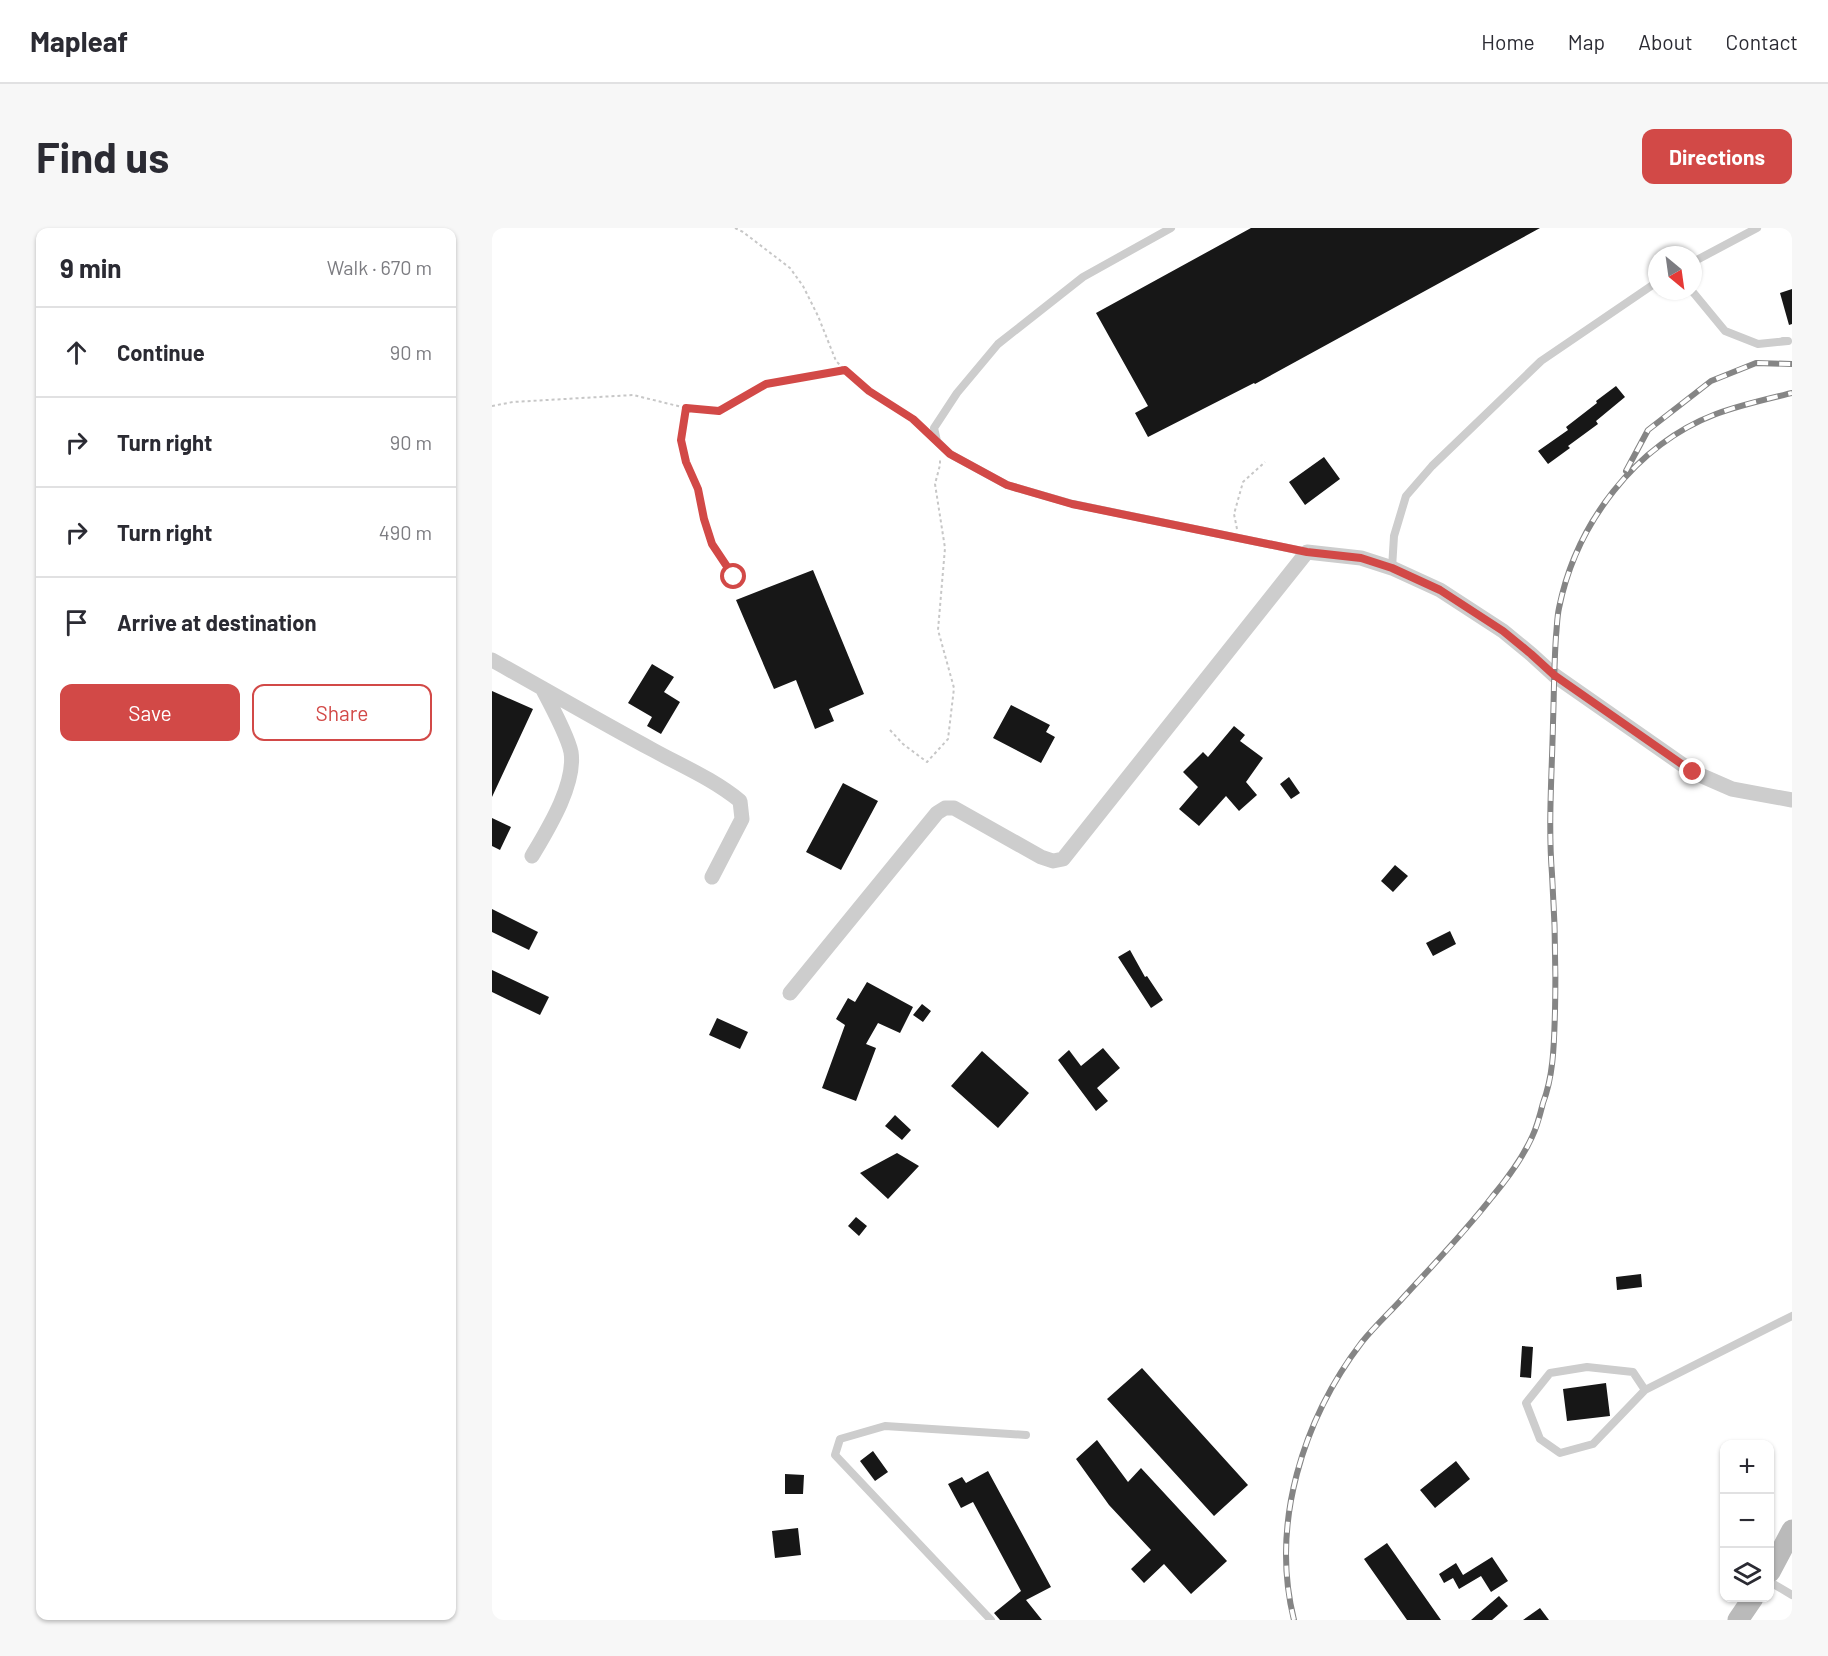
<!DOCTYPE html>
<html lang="en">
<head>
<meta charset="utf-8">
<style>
  :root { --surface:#fff; --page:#f7f7f7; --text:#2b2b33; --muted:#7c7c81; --line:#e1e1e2; --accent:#d24947 }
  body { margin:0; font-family:Barlow,sans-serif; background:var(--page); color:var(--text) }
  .controls { position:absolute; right:18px; bottom:18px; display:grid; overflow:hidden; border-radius:12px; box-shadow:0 2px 4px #0004 }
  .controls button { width:54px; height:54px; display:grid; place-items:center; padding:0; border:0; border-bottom:2px solid var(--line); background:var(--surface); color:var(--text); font:30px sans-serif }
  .compass { position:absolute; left:1156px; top:18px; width:54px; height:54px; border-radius:50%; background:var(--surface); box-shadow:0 2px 4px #0004; rotate:151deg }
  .stop { position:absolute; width:18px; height:18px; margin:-14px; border:4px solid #d24947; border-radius:50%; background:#fff }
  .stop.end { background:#d24947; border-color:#fff; box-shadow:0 2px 6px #0008 }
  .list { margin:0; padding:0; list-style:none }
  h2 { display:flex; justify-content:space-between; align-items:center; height:78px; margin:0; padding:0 24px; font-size:26px }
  h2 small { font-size:20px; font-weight:400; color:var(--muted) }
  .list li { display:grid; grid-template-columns:39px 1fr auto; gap:18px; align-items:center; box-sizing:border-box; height:90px; padding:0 24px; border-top:2px solid var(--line) }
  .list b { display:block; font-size:22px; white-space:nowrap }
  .list em { font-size:20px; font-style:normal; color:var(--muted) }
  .actions { display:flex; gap:12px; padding:18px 24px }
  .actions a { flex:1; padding:14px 0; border:2px solid var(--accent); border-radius:12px; text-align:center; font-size:21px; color:var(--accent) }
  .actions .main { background:var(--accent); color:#fff }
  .icon { flex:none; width:33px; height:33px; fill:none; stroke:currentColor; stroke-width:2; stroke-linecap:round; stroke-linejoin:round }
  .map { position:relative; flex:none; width:1300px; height:1392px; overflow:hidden; border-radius:12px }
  header { display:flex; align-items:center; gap:36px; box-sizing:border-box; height:84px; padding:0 30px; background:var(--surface); border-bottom:2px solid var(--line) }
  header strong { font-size:28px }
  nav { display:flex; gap:33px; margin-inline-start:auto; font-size:21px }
  .intro { display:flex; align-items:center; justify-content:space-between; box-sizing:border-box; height:144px; padding:0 36px }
  h1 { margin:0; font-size:42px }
  .button { padding:15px 27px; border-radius:12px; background:var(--accent); color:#fff; font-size:21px; font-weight:700 }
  main { display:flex; gap:36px; padding:0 36px }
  aside { flex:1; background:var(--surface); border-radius:12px; box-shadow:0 2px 4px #0004 }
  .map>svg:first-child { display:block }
  .building { fill:#171717 }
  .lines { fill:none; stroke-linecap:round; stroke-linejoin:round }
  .path { stroke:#c7c7c7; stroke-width:2; stroke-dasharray:3 3; stroke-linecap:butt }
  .lane { stroke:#cdcdcd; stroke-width:8 }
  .street { stroke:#cdcdcd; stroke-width:15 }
  .secondary { stroke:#bababa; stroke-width:21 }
  .rail-casing { stroke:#858585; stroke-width:6 }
  .rail { stroke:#fff; stroke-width:4; stroke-dasharray:11; stroke-linecap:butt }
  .route { stroke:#d24947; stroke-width:8 }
</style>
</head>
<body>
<header>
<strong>Mapleaf</strong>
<nav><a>Home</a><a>Map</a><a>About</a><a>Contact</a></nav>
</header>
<div class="intro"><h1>Find us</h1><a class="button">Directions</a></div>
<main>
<aside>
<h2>9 min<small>Walk · 670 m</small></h2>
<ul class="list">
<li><svg class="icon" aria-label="ahead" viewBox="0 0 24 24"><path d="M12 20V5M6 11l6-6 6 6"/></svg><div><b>Continue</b></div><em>90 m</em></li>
<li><svg class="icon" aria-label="right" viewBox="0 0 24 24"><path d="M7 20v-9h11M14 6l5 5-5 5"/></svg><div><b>Turn right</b></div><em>90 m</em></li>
<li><svg class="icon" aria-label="right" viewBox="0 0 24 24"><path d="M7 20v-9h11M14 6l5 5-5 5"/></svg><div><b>Turn right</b></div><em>490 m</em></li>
<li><svg class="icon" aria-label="arrive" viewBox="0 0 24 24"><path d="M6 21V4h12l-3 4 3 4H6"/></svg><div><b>Arrive at destination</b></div></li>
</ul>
<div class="actions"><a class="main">Save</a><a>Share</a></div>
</aside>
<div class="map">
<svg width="1300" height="1392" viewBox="0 0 1300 1392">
  <rect width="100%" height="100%" fill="#fff"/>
  <path class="building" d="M759,0h289l-285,156 -1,-1 -106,54 -13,-24 13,-7 -52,-93z
    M1300,61v35l-3,1 -9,-32z
    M1124,158l9,11 -29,24 2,3 -30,22 2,2 -22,16 -10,-13 30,-21 -2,-3 31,-24 -1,-2z
    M832,229l16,22 -35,26 -16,-23z
    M321,342l51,124 -35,15 5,12 -19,8 -19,-49 -22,9 -38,-89z
    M160,436l22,13 -10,15 16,10 -19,32 -14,-8 5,-9 -24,-14z
    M0,463l41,18 -41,88z
    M519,477l39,20 -4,7 9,5 -14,26 -48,-25z
    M742,498l11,9 -5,6 23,17 -17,24 11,13 -18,16 -13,-15 -27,30 -20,-17 19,-22 -15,-15 20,-20 5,5z
    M797,549l11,16 -9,6 -11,-15z
    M351,555l35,18 -37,69 -35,-18z
    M0,590l19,9 -11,23 -8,-4z
    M903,637l13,11 -15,16 -12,-11z
    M0,681l46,23 -9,18 -37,-18z
    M958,703l6,13 -23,12 -7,-13z
    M638,722l15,27 2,-1 16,24 -12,8 -33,-51z
    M0,742l57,27 -9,18 -48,-23z
    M375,754l46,25 -13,26 -22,-10 -12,21 10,4 -20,53 -34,-13 23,-63 -9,-6 12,-21 7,4z
    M430,776l9,7 -8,11 -10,-7z
    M225,790l31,14 -8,17 -31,-14z
    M611,820l17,20 -23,20 11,13 -12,10 -38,-51 11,-10 12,16z
    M490,823l47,42 -31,35 -47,-42z
    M403,887l16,15 -9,10 -17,-14z
    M405,925l22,13 -31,33 -28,-26z
    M364,989l11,9 -8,10 -11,-10z
    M1149,1046l1,13 -25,3 -1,-13z
    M1030,1118l11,1 -2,31 -11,-1z
    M650,1140l106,117 -34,31 -107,-117z
    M1114,1155l4,33 -43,5 -4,-32z
    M605,1212l31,42 13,-14 86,93 -36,33 -27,-30 -20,19 -13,-14 20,-19 -42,-45 -33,-46z
    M381,1223l15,21 -13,9 -15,-20z
    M964,1233l14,18 -35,29 -15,-18z
    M496,1243l63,116 -25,13 16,20h-42l-6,-7 27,-22 -48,-89 -12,6 -13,-24 14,-7 4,6z
    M293,1246l19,1 -1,19h-18z
    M306,1300l3,27 -26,3 -3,-27z
    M895,1315l54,77h-34l-43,-61z
    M1000,1329l16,24 -17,11 -10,-16 -22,13 -6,-11 -9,5 -5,-9 17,-11 7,12z
    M1007,1368l9,10 -16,14h-21z
    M1048,1380l9,12h-26z"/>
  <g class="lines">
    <path class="path" d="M243,0l8,4 47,36 13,18 15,30 18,45 8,8
      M0,178l21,-4 120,-7 53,13 33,3 47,-27 79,-14 24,21 44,28 10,10
      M194,180l-5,32 5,22 12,27 6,30 8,25 22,33
      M745,301l-3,-15 9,-32 22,-20
      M398,502l13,14 24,18 21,-23 6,-51 -16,-58 7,-82 -10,-64 5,-19v-7"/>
    <path class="lane" d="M679,0l-88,49 -85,67 -41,49 -23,35 3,13 13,13 57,31 66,19 234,48
      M1201,34l64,-34
      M1200,63l33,40 33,13 30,-3h-5
      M900,340l2,-32 12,-40 26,-30 109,-105 116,-79
      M1153,1162l-12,-18 -46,-5 -37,6 -24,30 14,36 20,14 33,-9 52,-54 147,-74
      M1278,1354l22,13
      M499,1392l-156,-165 5,-16 45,-13 141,9"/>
    <path class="street" d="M0,432c54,30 107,61 161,90 29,16 60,29 87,51l2,18 -30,58
      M40,628c16,-27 44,-72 39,-104 -3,-15 -21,-49 -29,-64
      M298,765l147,-180 8,-5h9l87,49 12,4 10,-2 244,-307 54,6 31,10 48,22 63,41 28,23 23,21 139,97 39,17 60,11"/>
    <path class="secondary" d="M1278,1344l22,-42
      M1246,1392l15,-22"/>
    <defs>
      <path id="rail" d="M1134,243l22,-41 63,-49 45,-18 36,1
        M802,1392c-24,-96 9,-201 68,-278 12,-15 26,-28 39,-42 31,-34 63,-67 91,-103 15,-18 30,-38 40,-60 5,-10 8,-22 11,-34 11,-29 11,-61 12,-92 1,-46 0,-91 -3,-137 -4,-50 0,-101 1,-151 1,-29 1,-58 3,-87 1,-9 1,-19 3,-28 17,-84 76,-163 157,-194 24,-9 51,-15 76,-21"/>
    </defs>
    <use href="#rail" class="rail-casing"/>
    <use href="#rail" class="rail"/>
  </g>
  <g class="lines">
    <path class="route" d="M242,349l-22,-33 -8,-25 -6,-30 -12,-27 -5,-22 5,-32 33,3 47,-27 79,-14 24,21 44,28 37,35 57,31 65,19 235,48 54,6 31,10 48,22 63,41 28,23 23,21 139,97"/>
  </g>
</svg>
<div class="controls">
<button>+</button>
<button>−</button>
<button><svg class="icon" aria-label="layers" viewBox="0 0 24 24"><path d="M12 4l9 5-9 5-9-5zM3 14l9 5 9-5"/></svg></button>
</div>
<svg class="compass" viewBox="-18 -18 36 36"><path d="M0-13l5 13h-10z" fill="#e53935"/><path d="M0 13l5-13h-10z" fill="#7c7c81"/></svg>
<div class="stop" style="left:242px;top:349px"></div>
<div class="stop end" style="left:1201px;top:544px"></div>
</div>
</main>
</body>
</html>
